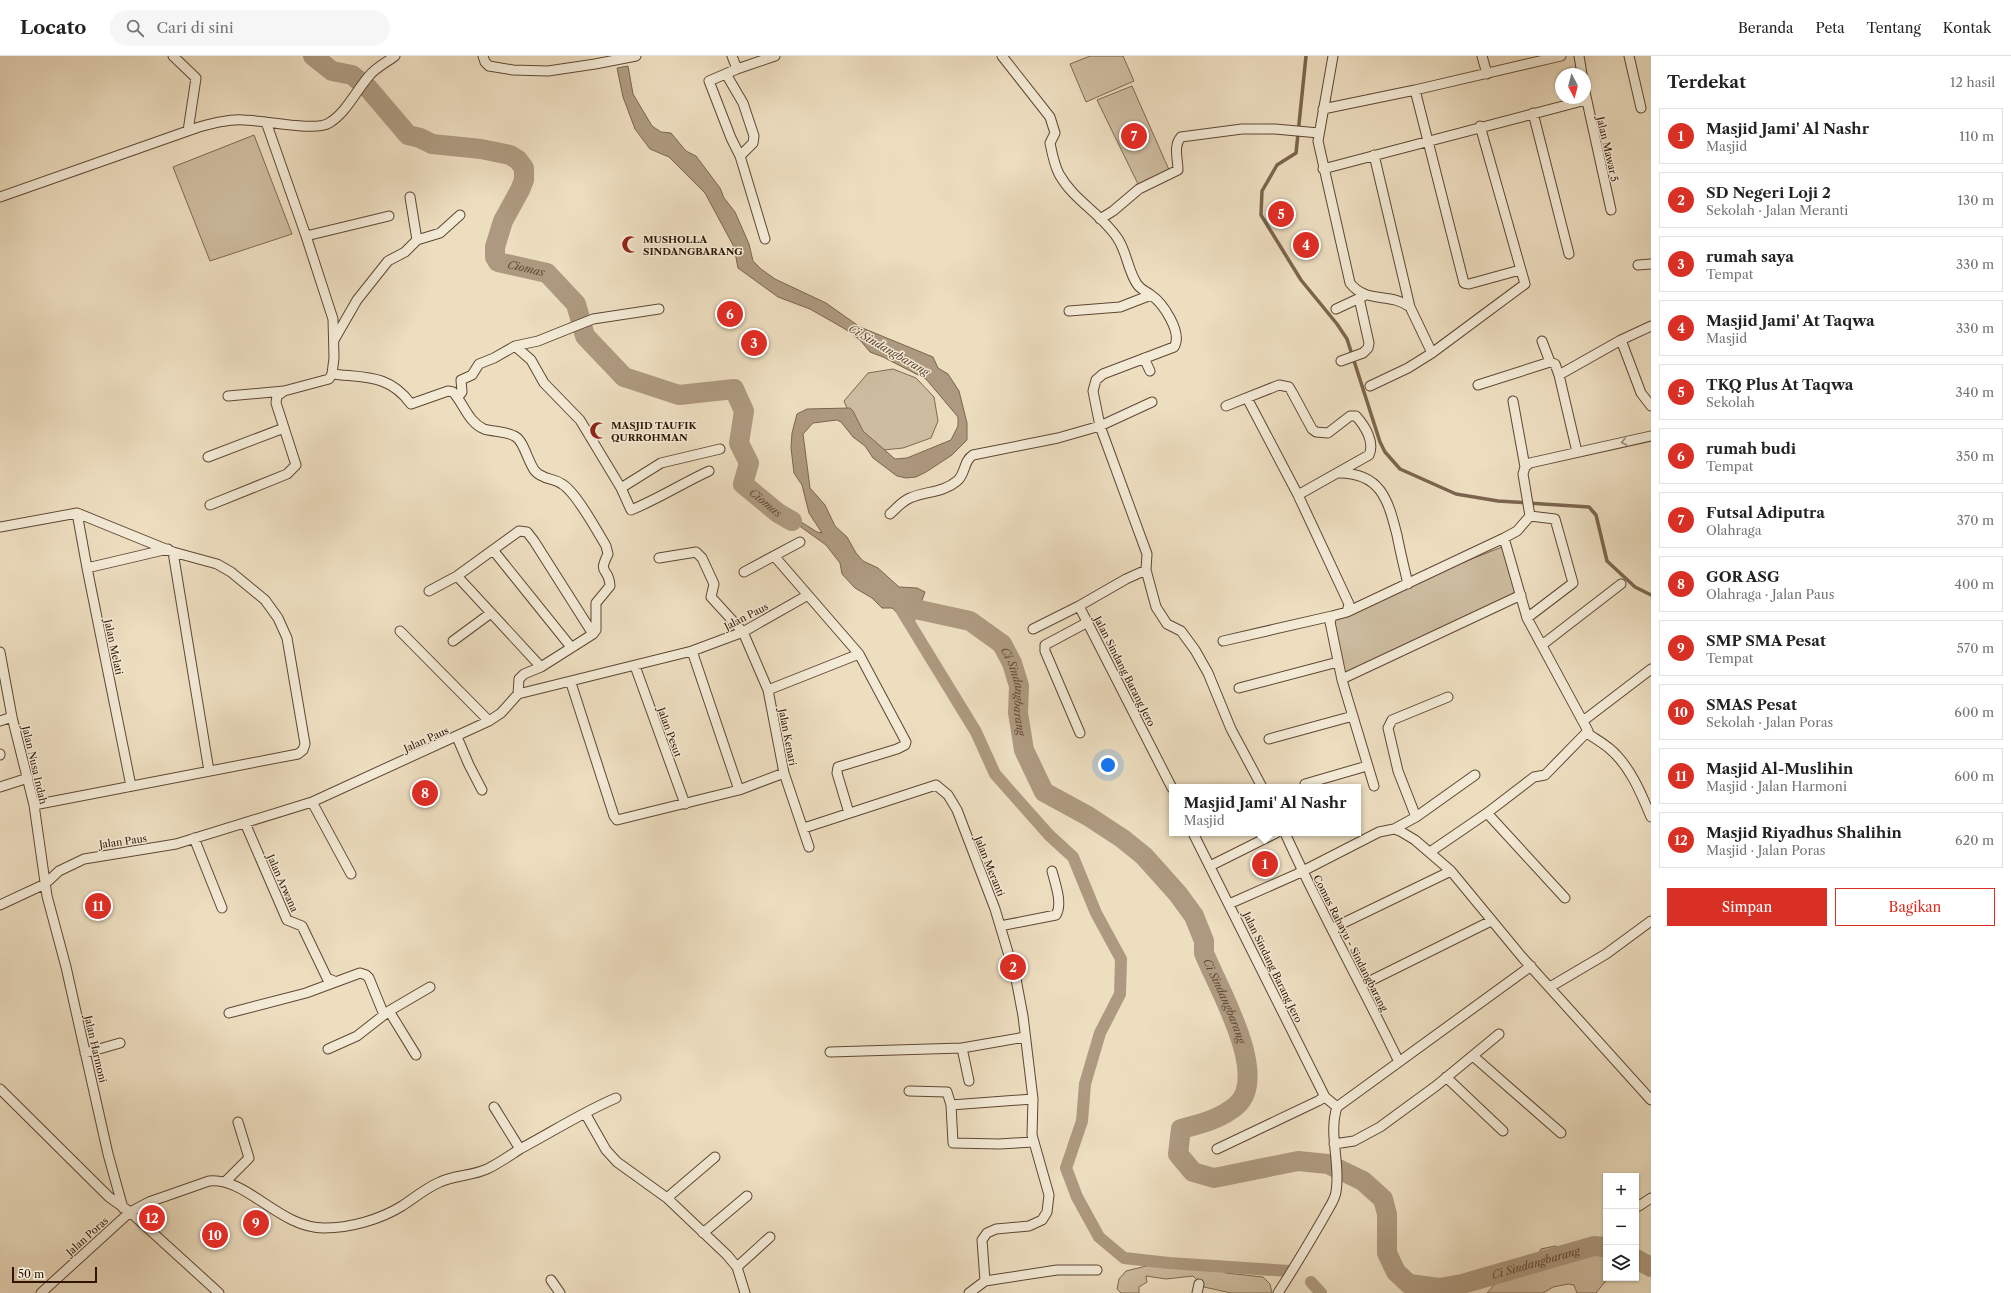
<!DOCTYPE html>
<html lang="id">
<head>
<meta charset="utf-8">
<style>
  :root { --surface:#fff; --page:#f6f6f6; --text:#222; --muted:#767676; --line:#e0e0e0; --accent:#d93025 }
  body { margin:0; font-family:"Libre Caslon Text",serif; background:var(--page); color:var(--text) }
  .controls { position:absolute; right:12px; bottom:12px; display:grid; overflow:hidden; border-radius:0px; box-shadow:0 1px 3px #0004 }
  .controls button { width:36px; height:36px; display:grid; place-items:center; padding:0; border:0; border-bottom:1px solid var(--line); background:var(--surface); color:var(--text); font:20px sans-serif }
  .compass { position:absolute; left:1555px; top:12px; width:36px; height:36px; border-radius:50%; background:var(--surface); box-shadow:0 1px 3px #0004; rotate:173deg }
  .scale { position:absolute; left:12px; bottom:10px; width:85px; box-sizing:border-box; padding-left:4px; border:2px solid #301402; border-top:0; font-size:11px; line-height:14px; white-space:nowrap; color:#301402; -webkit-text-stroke:3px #f3ead6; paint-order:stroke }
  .you { position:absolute; left:1108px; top:709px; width:14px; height:14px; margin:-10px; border:3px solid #fff; border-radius:50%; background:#1a73e8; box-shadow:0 0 0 6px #1a73e833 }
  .badge { display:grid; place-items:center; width:26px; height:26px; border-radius:50%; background:var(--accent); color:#fff; font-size:13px; font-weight:700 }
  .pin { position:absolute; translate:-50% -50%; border:2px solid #fff; box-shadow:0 1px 4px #0006 }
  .popup { position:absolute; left:1169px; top:728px; width:192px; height:52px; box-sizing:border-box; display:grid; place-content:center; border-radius:0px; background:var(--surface); filter:drop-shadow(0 1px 3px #0005); font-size:13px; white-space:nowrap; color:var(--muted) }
  .popup b { font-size:15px; color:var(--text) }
  .popup::after { content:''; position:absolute; left:50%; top:100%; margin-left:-8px; border:8px solid transparent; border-top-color:var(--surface) }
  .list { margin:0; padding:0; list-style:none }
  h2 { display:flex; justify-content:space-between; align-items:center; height:52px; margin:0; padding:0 16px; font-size:17px }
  h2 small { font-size:13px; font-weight:400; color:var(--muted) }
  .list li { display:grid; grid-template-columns:26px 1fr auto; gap:12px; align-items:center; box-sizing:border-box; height:56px; margin:0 8px 8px; padding:0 8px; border:1px solid var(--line); border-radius:0px }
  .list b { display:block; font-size:15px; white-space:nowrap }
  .list p { margin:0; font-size:13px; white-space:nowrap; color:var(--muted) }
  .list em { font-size:13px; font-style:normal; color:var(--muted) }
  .actions { display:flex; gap:8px; padding:12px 16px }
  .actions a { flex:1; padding:9px 0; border:1px solid var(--accent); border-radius:0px; text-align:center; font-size:14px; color:var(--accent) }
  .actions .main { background:var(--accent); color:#fff }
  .icon { flex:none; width:22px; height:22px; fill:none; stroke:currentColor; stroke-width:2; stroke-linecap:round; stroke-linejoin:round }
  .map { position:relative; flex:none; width:1651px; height:1237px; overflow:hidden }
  header { display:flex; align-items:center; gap:24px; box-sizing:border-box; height:56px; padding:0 20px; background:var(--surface); border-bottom:1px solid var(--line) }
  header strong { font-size:19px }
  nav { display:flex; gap:22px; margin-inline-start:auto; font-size:14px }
  .search { width:280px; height:36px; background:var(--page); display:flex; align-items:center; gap:10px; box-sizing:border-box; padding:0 14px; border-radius:22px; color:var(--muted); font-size:15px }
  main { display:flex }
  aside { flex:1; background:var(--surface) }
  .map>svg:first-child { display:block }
  .green { fill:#cdbca0; stroke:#7e6851 }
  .water { fill:#ad997f; stroke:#7b644d }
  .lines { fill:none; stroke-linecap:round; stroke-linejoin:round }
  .stream { stroke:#7b644d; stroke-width:3.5 }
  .canal { stroke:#ad997f; stroke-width:12 }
  .river { stroke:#ad997f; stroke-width:20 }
  .minor-casing { stroke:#5f4632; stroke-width:11 }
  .minor { stroke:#f3ead6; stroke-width:9 }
  .oneway { stroke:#9b8a77 }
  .labels { text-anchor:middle; stroke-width:3; stroke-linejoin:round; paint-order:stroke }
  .street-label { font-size:10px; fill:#301402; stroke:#f3ead6 }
  .poi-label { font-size:10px; font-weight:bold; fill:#301402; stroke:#f3ead6; text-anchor:start }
  .water-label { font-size:11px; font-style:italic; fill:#624934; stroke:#f3ead6 }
</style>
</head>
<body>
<header>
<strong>Locato</strong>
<div class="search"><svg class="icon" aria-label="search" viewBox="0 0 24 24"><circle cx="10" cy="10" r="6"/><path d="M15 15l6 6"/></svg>Cari di sini</div>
<nav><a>Beranda</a><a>Peta</a><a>Tentang</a><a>Kontak</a></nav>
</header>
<main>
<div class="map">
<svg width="1651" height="1237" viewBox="0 0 1651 1237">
  <rect width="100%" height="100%" fill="#eddec0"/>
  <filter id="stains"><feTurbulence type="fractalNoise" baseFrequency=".005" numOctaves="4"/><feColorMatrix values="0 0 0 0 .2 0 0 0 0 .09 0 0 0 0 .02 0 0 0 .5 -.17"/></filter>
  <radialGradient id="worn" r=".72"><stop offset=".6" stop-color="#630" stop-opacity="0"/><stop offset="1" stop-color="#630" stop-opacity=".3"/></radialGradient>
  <path class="green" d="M1090,0h33l11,25 -48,21 -16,-38z
    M1132,30l38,86 -32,12 -41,-84z
    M254,79l38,99 -82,27 -37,-94z
    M893,313l23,9 18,19 4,24 -7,17 -28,10 -20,2 -26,-19 -13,-30 24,-28z
    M1502,491l16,47 -181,83 -9,-53 80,-40z
    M1555,1190l51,11v21h2l-12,15h-19l-3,-8 -6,-1 -15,3 -10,6h-56l16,-18 21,-4 4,-2 4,-3 9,-17z
    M1171,1204h16l31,8 8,5 37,4 7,7 2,9h-41l-27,-6 -11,-11 -27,3 -20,-3 1,6 -8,5v6h-18l-4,-4 2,-10 7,-8z"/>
  <path class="water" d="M628,10l5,28 19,32 9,6 10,1 15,18 10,5 24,32 4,10 11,14 14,32 4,17 8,8 14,10 51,24 34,24 73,30 5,11 10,6 11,17 8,32v17l-15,15 -26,17 -10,5 -10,1 -9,-2 -24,-18 -8,-12 -12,-9 -12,-15 -4,-2 -24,3 -10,11 7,54 15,17 10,21 12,11 9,16 7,8 15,7 21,19 18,1 8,4 -11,30c-10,4 -14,-8 -22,-14h-10l-10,-10 -17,-10 -13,-14 -2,-11 -14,-18 -32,-23 -14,-3 -19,-20 5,-2 13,11 38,24 5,1 -13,-20 -7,-28 -8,-12 -3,-25 1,-15 5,-19 10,-5 43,-1 3,3 10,20 32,28 12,-1 44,-18 7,-14v-9l-32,-38 -43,-22 -13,-5 -10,-12 -15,-11 -35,-20 -32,-12 -40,-29 -4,-21 -29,-54 -36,-36 -19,-8 -15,-20 -12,-32 -6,-29z"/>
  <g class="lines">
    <path class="stream" d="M1306,0l-10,97 -19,12 -15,26 -1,24 40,65 36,44 10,15 33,103 5,10 15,17 56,25 42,7 91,6 7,8 11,46 28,26 16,8"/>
    <path class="canal" d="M902,555l74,121 19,42 54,61 24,22 23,56 25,46 -1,35 -20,39 -15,51 -3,37 -16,47 11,29 22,40 25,21 45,5 120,8
      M1311,1226l10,11"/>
    <g class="river">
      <path id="s1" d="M313,0l19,15 20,4 16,13 40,47 12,3 12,6 49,5 29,6 8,5 6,8v12l-4,10 -17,31 -8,26v10l3,5 49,11 29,31 9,32 39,41 55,18 55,-6 10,22 -5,32 10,20 -6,21 35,29 14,8"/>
      <path id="s2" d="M895,541l20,12 55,12 32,23 10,19 7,23 -1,27 6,37 20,42 44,24 35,23 21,17 34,38 16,22 10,25v12c13,33 66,122 33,152 -16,14 -37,19 -56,24l-3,25 15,18 21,6 84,-17 30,3 35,17 20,18 4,15v39l9,19 13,12 30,4 23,-4 132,-38 12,1"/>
      <path d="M1636,1203l15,8"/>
    </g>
    <defs>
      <path id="minor" d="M173,0l23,22 -8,53
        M483,0l2,6 4,4 24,4 35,1 47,-7 41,-8
        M732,0l5,13
        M1002,0l48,61 5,16 -5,10c2,10 4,21 9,31 15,27 43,40 59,65 9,14 10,32 19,45 4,6 9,7 14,11 12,8 32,38 23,52l-71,27 -7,6 -3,11 7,35 47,128 -1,16 10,37 11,17 14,7 14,19 13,23 23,56 31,58
        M1333,0l-15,85 32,142c16,21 40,9 60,24
        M1482,0l5,18
        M1579,0l3,18
        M1629,0l12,52
        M726,18l17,29 11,33 -1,7 -13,13
        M1415,34l49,193 5,1 51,-14
        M1585,36l26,118
        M1323,53l92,-19 146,-34
        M1533,57l36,141
        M1374,99l36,152 22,46
        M1323,113l263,-69
        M0,141l199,-70c15,-4 30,-8 45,-7 19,0 72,12 85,3 17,-10 27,-32 40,-47 6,-8 18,-14 26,-20
        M410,141l7,43
        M1100,163l13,-8 26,-22 39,-19c0,-11 -5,-24 3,-33l61,-8h33l44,4
        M306,180l83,-20
        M765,183l-25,-83 -9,-18 -22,-57 28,-12 38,-13
        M1638,209l13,-1
        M1336,253l28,-13
        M1069,255l51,-4 31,-12
        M334,284l23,-40 31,-39 17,-9 12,-12 23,-7 20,-18
        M1621,284l20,53 10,13
        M1542,285l8,21
        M515,290l16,14 13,23 36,37 41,68 10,22c27,-11 52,-27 78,-39
        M1144,302l6,13
        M1341,305l22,-8 5,-5 1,-5 -10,-45
        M332,318c33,4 57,0 79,30l37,-13 5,1c11,12 15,30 31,37 9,3 24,2 32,8 8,5 12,25 19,34 8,9 19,7 27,13 14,8 35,47 44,62l2,8c-11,22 1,12 2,32l-14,17v27l-3,4
        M1478,329l72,-23 5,2 4,11
        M1370,330l38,-18 24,-15 93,-69 -45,-158
        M228,340l56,-5
        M458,341l4,-5 -1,-12 11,-5 7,-11 15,-6 21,-12 23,-5 55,-22 66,-10
        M1247,342l51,97 51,109 -2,8 -15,4 -2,6 12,58 32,106
        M1513,345l12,66
        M1226,350l53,-21 10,2 3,5 20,37 4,3 12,1 22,-17h6c9,10 19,26 13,39l-71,40
        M1577,396l-18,-77 62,-35 30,-14
        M208,401l76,-29
        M1337,417c44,-1 51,27 60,62 3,16 7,32 11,49
        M621,432l40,-25 59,-14
        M210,449l77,-31 9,-9 -20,-62 1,-7 7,-5 45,-12 3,-5 2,-16 -1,-39 -27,-83 -40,-114
        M77,457l10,55 44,218
        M890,458c6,-5 12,-13 20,-16 15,-7 33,-5 47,-17 9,-7 6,-20 16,-26l85,-17 42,-12 52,-24
        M1530,460l-7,-42 2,-7 5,-4 121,-27
        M0,471l77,-14
        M493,494l78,97
        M173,496l36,219
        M775,501l84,97 47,88 -1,3 -8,4 -59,18 -1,6 12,40
        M659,502l37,-6 6,6 12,26 -3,13 32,35 25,58 16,83 25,74
        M87,512l81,-19
        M744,516l56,-30
        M457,520l84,91
        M429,535l28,-15 62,-45 8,1 7,9 59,93 -52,33 -17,7 -5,5 -1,15
        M1079,550l93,182
        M1347,556l157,-74 13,-7 13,-15 25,3 18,64 -46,35
        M1033,573l46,-23 47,-27 20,-9
        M400,575l89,90
        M453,585l38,-28
        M1223,585l109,-25
        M1542,589l79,-61
        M692,595l47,139
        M0,596l12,65 22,88 13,91 19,71 42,187 15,54
        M635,610l50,138
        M1342,623l179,-84
        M571,627l43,133 3,4 122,-30 45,-17
        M1239,632l99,-26
        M768,634l91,-36
        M0,665l12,-4
        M1583,665l68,-52
        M1080,677l-35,-82v-6l43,-23
        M1587,677c7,5 16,10 23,16 20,17 31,44 41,68
        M457,681l12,28 13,25
        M1269,683l84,-23
        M0,698v1
        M1305,728l62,-18
        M0,731l28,-9
        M312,746l39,72
        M34,749l264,-51 5,-4 2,-6 -18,-106 -9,-20 -13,-18 -34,-28 -14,-8 -44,-12 -96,-39
        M1487,757l78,85
        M1416,761l-18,-46 -10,-43 4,-8 56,-23
        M245,767l42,97 15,6 25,52 7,3
        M804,772l132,-43 12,10 9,15 38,99 21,70 7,37 10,83 -1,36 17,60 -2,17 -5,8 -13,6 -33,3 -9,4 -5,7 3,41
        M1394,773l22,-12 59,-42
        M1193,777l132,264 12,10
        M1285,777c35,78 77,152 114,229
        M194,782l28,70
        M1430,796l57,-39 47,-36 11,-2 43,-44 -61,-113 -23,-80
        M1210,810l66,-33
        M1229,848l68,-30 82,-42 15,-3 6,2 15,9 36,31 71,86 129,143
        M0,849l45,-21 14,-13 25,-12 92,-15 136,-42 177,-81 12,-8 17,-19 174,-43 51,-19 65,-37
        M1000,870l56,-11c7,-11 -1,-32 -4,-44
        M1333,872l118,-57
        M1362,929l129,-64
        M1550,931l56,-33 45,-33
        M389,955l27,44
        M229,957l77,-20 54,-20 6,2 3,3 15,37
        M962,992l7,33
        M328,993l29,-13 32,-25 41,-24
        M830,996l132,-4 63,-11
        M85,997l35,-10
        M1473,1000l88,77
        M1446,1021l57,54
        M0,1033l109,108 21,15 89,81
        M909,1035l38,1 4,13 2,38 46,1 34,-2
        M951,1049l82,-6
        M494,1051l26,42
        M1337,1051l194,-141
        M585,1057l21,37 11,12 50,36 60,57 10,12 8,26
        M1334,1088l20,-3 26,-14 56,-41 63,-52
        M1217,1093l101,-48 7,-4
        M225,1126l24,-24 -11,-36
        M667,1142l48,-41
        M1639,1150l12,-8
        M703,1177l44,-37
        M737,1211l33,-30
        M551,1224l9,13
        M41,1237l89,-81 19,-10 60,-21c38,-4 70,47 115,47 26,0 55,-8 78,-22 12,-8 24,-18 38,-24 15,-7 32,-6 47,-13 11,-5 22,-13 33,-20 32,-17 63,-37 96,-51
        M969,1237l16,-12 72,-11h40
        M1197,1237l2,-9
        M1278,1237c16,-25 31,-50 46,-76 4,-8 11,-17 12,-25 5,-28 -8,-57 1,-85"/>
    </defs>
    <use href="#minor" class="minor-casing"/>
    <use href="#minor" class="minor"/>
  </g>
  <defs><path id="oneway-chevron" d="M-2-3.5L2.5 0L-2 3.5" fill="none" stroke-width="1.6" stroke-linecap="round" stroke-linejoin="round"/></defs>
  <use class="oneway" href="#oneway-chevron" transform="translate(1624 386) rotate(168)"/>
  <defs>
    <symbol id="mosque-bare" viewBox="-9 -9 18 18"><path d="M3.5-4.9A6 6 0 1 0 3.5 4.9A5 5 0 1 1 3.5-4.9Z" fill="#8f2418" stroke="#f3ead6" stroke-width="2.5" paint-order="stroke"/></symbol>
  </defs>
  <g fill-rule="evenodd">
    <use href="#mosque-bare" x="618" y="176" width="25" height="25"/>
    <use href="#mosque-bare" x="586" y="362" width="25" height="25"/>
  </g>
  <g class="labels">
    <g class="street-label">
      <text transform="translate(1608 93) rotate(77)" y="4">Jalan Mawar 5</text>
      <text transform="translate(746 560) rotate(-27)" y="4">Jalan Paus</text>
      <text transform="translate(114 591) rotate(78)" y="4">Jalan Melati</text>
      <text transform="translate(1125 615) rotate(63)" y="4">Jalan Sindang Barang Jero</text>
      <text transform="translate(670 676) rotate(70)" y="4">Jalan Pesut</text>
      <text transform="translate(788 681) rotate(79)" y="4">Jalan Kenari</text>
      <text transform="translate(426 683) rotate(-24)" y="4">Jalan Paus</text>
      <text transform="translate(35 709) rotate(77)" y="4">Jalan Nusa Indah</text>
      <text transform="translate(123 785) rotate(-8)" y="4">Jalan Paus</text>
      <text transform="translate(990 810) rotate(68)" y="4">Jalan Meranti</text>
      <text transform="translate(283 827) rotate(66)" y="4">Jalan Arwana</text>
      <text transform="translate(1351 887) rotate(63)" y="4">Comas Rahayu - Sindangbarang</text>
      <text transform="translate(1273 911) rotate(64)" y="4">Jalan Sindang Barang Jero</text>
      <text transform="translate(96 993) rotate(77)" y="4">Jalan Harmoni</text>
      <text transform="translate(87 1180) rotate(-42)" y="4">Jalan Poras</text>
    </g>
    <g class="poi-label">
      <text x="643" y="187">MUSHOLLA<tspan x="643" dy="12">SINDANGBARANG</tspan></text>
      <text x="611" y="373">MASJID TAUFIK<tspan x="611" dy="12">QURROHMAN</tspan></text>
    </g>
    <g class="water-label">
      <text dy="4" stroke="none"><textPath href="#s1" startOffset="381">Ciomas</textPath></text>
      <text transform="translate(889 294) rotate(30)" y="4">Ci Sindangbarang</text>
      <text dy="4" stroke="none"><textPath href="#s1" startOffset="778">Ciomas</textPath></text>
      <text dy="4" stroke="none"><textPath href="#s2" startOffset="169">Ci Sindangbarang</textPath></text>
      <text dy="4" stroke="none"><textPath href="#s2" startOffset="564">Ci Sindangbarang</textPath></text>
      <text dy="4" stroke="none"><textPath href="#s2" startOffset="1212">Ci Sindangbarang</textPath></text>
    </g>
  </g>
  <rect width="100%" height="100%" filter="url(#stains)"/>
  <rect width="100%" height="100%" fill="url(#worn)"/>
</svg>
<div class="controls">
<button>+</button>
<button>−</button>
<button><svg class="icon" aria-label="layers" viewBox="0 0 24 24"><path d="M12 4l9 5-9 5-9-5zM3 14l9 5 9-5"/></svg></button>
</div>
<svg class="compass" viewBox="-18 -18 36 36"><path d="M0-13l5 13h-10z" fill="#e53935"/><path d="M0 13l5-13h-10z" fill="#767676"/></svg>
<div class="scale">50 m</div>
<div class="you"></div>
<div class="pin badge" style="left:1265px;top:808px">1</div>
<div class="popup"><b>Masjid Jami' Al Nashr</b>Masjid</div>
<div class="pin badge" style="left:1013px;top:911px">2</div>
<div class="pin badge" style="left:754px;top:287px">3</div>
<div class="pin badge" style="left:1306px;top:189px">4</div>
<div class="pin badge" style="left:1281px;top:158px">5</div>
<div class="pin badge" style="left:730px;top:258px">6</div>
<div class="pin badge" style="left:1134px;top:80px">7</div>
<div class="pin badge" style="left:425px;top:737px">8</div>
<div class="pin badge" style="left:256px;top:1167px">9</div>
<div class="pin badge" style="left:215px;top:1179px">10</div>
<div class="pin badge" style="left:98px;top:850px">11</div>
<div class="pin badge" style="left:152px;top:1162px">12</div>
</div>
<aside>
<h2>Terdekat<small>12 hasil</small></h2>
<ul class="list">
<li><span class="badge">1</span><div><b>Masjid Jami' Al Nashr</b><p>Masjid</p></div><em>110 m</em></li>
<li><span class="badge">2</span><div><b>SD Negeri Loji 2</b><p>Sekolah · Jalan Meranti</p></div><em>130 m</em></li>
<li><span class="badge">3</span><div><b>rumah saya</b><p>Tempat</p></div><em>330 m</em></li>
<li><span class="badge">4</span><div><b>Masjid Jami' At Taqwa</b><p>Masjid</p></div><em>330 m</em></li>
<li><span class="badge">5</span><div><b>TKQ Plus At Taqwa</b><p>Sekolah</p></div><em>340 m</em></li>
<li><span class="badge">6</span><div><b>rumah budi</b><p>Tempat</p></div><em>350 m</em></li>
<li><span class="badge">7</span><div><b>Futsal Adiputra</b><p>Olahraga</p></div><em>370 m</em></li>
<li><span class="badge">8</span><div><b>GOR ASG</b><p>Olahraga · Jalan Paus</p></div><em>400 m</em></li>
<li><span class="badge">9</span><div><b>SMP SMA Pesat</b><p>Tempat</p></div><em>570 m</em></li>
<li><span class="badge">10</span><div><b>SMAS Pesat</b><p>Sekolah · Jalan Poras</p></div><em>600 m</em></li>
<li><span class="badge">11</span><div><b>Masjid Al-Muslihin</b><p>Masjid · Jalan Harmoni</p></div><em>600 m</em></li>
<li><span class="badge">12</span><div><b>Masjid Riyadhus Shalihin</b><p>Masjid · Jalan Poras</p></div><em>620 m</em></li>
</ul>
<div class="actions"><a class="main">Simpan</a><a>Bagikan</a></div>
</aside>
</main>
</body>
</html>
